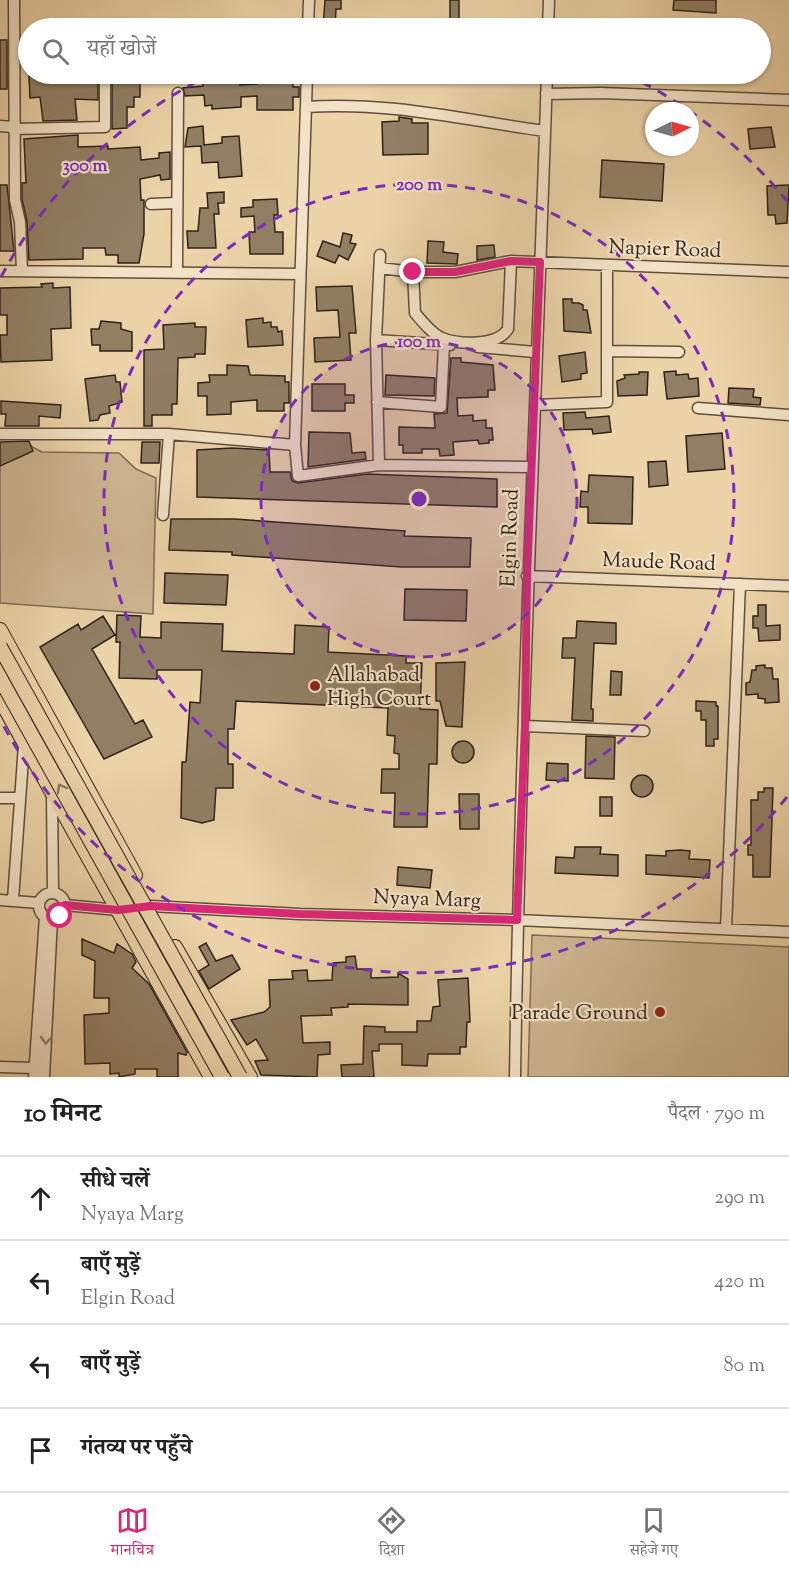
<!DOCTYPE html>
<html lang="hi">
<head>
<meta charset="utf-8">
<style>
  :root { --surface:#fff; --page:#f6f6f6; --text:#222; --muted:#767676; --line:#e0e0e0; --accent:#db2777 }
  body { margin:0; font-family:"Sorts Mill Goudy","Noto Serif Devanagari",serif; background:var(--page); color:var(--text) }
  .compass { position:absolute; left:645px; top:102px; width:54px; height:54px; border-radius:50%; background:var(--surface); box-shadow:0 2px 4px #0004; rotate:85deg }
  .stop { position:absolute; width:18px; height:18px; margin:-14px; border:4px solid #db2777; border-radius:50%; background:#fff }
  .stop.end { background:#db2777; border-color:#fff; box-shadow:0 2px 6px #0008 }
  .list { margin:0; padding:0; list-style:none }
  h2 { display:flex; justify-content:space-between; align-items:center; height:78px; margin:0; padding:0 24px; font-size:26px }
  h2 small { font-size:20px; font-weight:400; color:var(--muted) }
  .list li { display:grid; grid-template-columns:39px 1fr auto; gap:18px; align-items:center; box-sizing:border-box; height:84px; padding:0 24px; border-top:2px solid var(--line) }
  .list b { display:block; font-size:22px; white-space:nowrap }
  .list p { margin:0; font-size:20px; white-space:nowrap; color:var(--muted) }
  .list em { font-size:20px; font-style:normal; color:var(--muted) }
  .icon { flex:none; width:33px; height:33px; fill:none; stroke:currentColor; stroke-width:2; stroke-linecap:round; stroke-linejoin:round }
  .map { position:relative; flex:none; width:789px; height:1077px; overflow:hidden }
  .search { position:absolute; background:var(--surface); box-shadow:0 2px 4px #0004; left:18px; right:18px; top:18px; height:66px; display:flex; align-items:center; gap:15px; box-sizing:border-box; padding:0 21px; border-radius:33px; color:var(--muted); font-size:22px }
  .sheet { height:414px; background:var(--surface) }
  nav { display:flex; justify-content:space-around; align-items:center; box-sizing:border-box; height:84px; border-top:2px solid var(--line); background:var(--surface); font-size:16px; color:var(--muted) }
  nav a { display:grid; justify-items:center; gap:3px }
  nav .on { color:var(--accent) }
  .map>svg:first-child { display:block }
  .green { fill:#ccb590; stroke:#7d6c55; stroke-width:1.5 }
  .building { fill:#917f64; stroke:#2e231a; stroke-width:1.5 }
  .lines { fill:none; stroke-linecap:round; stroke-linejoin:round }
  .minor-casing { stroke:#5e4f3e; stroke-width:13 }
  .major-casing { stroke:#2e231a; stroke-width:16 }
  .minor { stroke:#f3e2c6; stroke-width:10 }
  .major { stroke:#ecd3a8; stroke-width:14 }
  .major-bridge-casing { stroke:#2e231a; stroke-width:16; stroke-linecap:butt }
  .major-bridge { stroke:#ecd3a8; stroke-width:14 }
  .oneway { stroke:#8d7b61 }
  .oneway2 { stroke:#908270 }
  .route { stroke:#db2777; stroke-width:8 }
  .ring { fill:none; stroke:#7b2cbf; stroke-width:3; stroke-dasharray:10 8 }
  .poi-dot { fill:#8f2418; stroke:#f3e2c6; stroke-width:2 }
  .labels { text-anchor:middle; stroke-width:4.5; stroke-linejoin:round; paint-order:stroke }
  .street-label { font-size:21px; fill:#2e231a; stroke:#f3e2c6 }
  .poi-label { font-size:21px; fill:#2e231a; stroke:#f3e2c6; text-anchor:start }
  .centre { fill:#7b2cbf; stroke:#f3e2c6; stroke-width:3 }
  .ring-label { font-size:18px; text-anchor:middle; font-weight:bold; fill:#7b2cbf; stroke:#f3e2c6; stroke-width:4.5; stroke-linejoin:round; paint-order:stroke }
</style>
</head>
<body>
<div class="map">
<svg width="789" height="1077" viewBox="0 0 789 1077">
  <rect width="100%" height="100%" fill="#ecd3a8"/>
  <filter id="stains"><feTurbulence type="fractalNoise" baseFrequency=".00333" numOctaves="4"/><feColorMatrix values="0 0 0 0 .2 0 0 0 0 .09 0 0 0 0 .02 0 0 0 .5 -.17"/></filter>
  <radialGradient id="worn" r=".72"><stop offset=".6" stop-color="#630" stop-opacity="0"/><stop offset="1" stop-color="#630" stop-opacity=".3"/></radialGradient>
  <path class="green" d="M0,443l27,1 15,8 77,1 17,16 20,9 -3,136 -153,-11z
    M532,935l257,12v130h-261z"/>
  <path class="building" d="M325,0h16v9h-5l-1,19h-12z
    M450,0h9v28h-9z
    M674,0h42v13l-43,-3z
    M0,40h7v49h-7z
    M48,74h50v26l-23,-1 2,21 -34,1 -3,-24 -10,1 -1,-22z
    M112,74h28v23h-6v10h-7v21l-15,1z
    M210,74h30v11l17,-1v-10h36v13h6v10h-6v13h-36v-14l-16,1v10l-29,2v-4l-7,1 -1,-11 -19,1 -2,-8 20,-2v-3h3v-8z
    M399,117l13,2v4h16v31l-45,1 -1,-33 17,-1z
    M203,126l1,19 18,-2v-6l17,-1 3,40 -23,2 -1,-16 -16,1 -1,-17 -16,1 3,-19z
    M771,127l4,20 -25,2 -2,-20z
    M78,135v12l30,-1v3l32,-2 1,13 18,-2v-5l11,-1v27l-9,1 -1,-5 -20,4 1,21h3v34l-5,29h-21v-8h-12l-1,-7h-22v11l-54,1 -2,-39 -5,-22v-16h4l-2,-44z
    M602,160l62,4 -2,37 -62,-4z
    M0,185h7l7,66h-14z
    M789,185l-2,38 -11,1 -1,-9h-7l-1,-29z
    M224,192v11h-6l1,11h-5l2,34h-28l-1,-17h11l2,-23h8l-1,-15z
    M277,199l1,16h-4l1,17h8v22h-33l-1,-22h6l-1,-16 -13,1v-9l12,-1v-7z
    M343,233l9,2 -2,8 6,1 -8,16 -9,-5 -4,8 -18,-7 6,-15 17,6z
    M428,241l16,1 -1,10 15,2 -1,10 -30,-1z
    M494,245l1,12 -18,3v-14z
    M53,283v5l17,-1 1,41 -20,1 1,31 -51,2 -1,-27h7v-20h-7v-27l42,-1 -1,-3z
    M352,286l4,47h-7l2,27 -36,2 -1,-24 26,-1 -2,-27 -21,1 -1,-24z
    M563,299h9v4h7l4,2v5h4l4,23 -27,-2z
    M263,318v5l8,-1v5h6l1,5 4,-1 1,14 -35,2 -2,-27z
    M101,321l20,2v6l11,3v19h-32v-6h-8l-1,-16h8z
    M195,323v4h11l-1,27h-10v3l-17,1 -1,46h-5v11h-20v11h-8v-76l20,-1 -1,-24z
    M585,352l2,21 -6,1v5l-19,3 -3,-26z
    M451,358h10v4l32,3 2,25h-7v7l-31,1 1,18 15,-1v6l13,-1v8h6l1,12h-4v3l-10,1 -1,-4 -25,2 1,13 -14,1 -1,-7h-17v4h-19v-8h-4v-18l36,1 -1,-14 13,-1z
    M227,365l21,1 2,9 35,1v6h4v21h-5v8h-27v-11l-26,2v12l-24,1v-19h-9v-13l12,-1 -1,-7h18z
    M676,371v4l12,-1 1,5 9,-1 1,18 -32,3 -3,-27z
    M639,372h9l-1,23 -29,1 -1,-15 8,-3 -1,-3 15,-1z
    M115,375l1,7h4l2,20 -13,4 1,7 -10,2 -2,5 -8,1 -5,-42z
    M386,375l49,3 -1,18 -49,-1z
    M312,384h33v11h9v8h-9v8h-33z
    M729,388l25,1 -1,8 8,1 -1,7 -32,-2z
    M1,401l60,4 -1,13 -21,-2v10h-34l1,-12h-5z
    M585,412l1,6 23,-2 2,16 -18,2 -1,-5 -28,1 -1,-17z
    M309,432l41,1 2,20 13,-1 1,7 -58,8z
    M722,433l3,36 -37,3 -2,-36z
    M29,441l4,10 -33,15v-24z
    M142,442h18l-1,21h-18z
    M232,448l37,2 1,22h20l2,9 6,2 69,-9 130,5v28l-300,-10v-47z
    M666,461l2,24 -19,2 -1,-25z
    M589,475l44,2 -1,47 -44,-1v-16h-8l1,-16 7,1z
    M171,519h63l171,12 -1,5 67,2 -1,29h-68l-170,-12v-3l-63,-2z
    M165,573l63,2 -2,30 -62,-2z
    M405,589l62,1 -1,31 -62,-1z
    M758,605h8v21l14,-1v15l-21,1 -1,-13h-5v-12h5z
    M117,615l24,1 -1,21 21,1v-16l62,2 -1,27 72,3 1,-29 34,2 -1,25 78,4v7h16l-2,46 18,1 -1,54h-8l-2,63h-33l1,-34h-14l1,-24h17v-15l-5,-1 1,-17 -8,-1 1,-27 -152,-7 -2,28h-6v35h5v24h-17l-2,32 -12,3 -21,-5 1,-56h4l4,-60 10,1 2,-33h-45v9l-38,-1 1,-36h-4z
    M103,616l12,19 -23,14 43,75 8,-4 9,17 -48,22 -64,-112 38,-23 3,6z
    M577,621l39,2v21l-22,-1 -3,66h2v12l-21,-1 3,-62h-13l1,-20h13z
    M465,662l-3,65 -16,-1 -6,-25h-4v-38z
    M765,665v3h7l1,11h5l1,23 -14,1v-4l-7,-1v-4l-12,1v-12l4,-1 2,-12h4v-4z
    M611,671l11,1 -1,23h-11z
    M696,701l20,1v4h2v33h-4v7h-8v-26h-5v-9h-5z
    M586,736l29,1 -1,42 -29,-1z
    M452 752a11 11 0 1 1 22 0a11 11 0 1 1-22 0Z
    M547,763l21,1v17l-22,-1z
    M631 786a11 11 0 1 1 22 0a11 11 0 1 1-22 0Z
    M764,788h9l-3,89h-17v-22h-5v-10h3v-45h7v-8h6z
    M459,794h20v35h-19z
    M600,797h12v19h-12z
    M575,847h26l-1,7 18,1v21l-63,-3 1,-16 18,1z
    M680,850l10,1 -1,8 21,1 -1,18 -63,-4v-19l20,1v-5z
    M398,867l34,3 -2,18 -33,-3z
    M82,939l32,14 3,-9 15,10 4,8 -4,6 17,16 38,68 -1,3 -8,-2v24h-21v-8h-22v5l-16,3v-4l-9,1v-11l-25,1 -1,-49 25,-2v-15h-15l1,-37 -13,-6z
    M206,943l10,18 16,-6 8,14 -31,20 -10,-18 10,-6 -10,-18z
    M355,956l2,13h14v9l27,-1v-4l10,6v26l-60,-1v3l-17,1 1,7 -31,1 2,27 27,-1v12l-12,1 -1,22 -56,-2 -6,-14 13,-1 -12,-21 -9,6 -16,-25 33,-8 6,-5 -1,-27 24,-1 -1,-8 15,-1 1,11 24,-1 1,-17 13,-1v-5z
    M468,978l2,44h-3l-1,25h-6v7h-32l-1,12 -25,-1v-21h-23v7h-7l2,26h-32l-1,-12 22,-1 1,-38 21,1v5h32v-11h14l2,-14 7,-1 -2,-26z"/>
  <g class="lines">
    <defs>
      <path id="minor" d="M14,0l1,200 5,22 2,49
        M308,28l1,-28
        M548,28l1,-28
        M307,74l-12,371 3,31 81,-11 152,2
        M546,94l55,-1 188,7
        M306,107c82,-6 158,13 239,24
        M0,126l13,1
        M13,129l92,-2v-53
        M151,204l26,-1
        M380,268l33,4 2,41c7,8 17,21 27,25 18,7 55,8 66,-9l3,-68 278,11
        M0,271l300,3
        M177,272l1,-179
        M413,272h42l56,-11
        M376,340l74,5
        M478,347l57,5
        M607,351l72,1
        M377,402l64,5 3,-63
        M536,405l71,-3v-137
        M698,408l91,7
        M0,434h169l126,11
        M379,465l-3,-125 4,-85
        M163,515l6,-81
        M527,576l262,10
        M525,726l119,5
        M52,796l1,97
        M0,798h20
        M39 906a13 13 0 1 1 26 0a13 13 0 1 1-26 0Z
        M0,900l39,3
        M13,900l11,-156
        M65,905l53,5 33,-4 149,8 217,6 272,12
        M726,929l14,-345
        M0,1067l34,1
        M34,1077l11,-160
        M44,1077l8,-158
        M515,1077c5,-335 21,-669 32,-1003"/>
      <path id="major" d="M0,630l135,245
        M0,699l211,378
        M175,947l75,130"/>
    </defs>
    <use href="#minor" class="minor-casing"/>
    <use href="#major" class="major-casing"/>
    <use href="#minor" class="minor"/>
    <use href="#major" class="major"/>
    <defs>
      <path id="major-bridge" d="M0,647l240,430
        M0,678l222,399"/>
    </defs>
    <use href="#major-bridge" class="major-bridge-casing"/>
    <use href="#major-bridge" class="major-bridge"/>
  </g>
  <defs><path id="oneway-chevron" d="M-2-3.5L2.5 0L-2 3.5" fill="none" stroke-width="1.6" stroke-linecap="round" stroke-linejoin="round" transform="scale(1.5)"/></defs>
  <use class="oneway" href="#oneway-chevron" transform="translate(61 788) rotate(-119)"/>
  <use class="oneway2" href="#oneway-chevron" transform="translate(46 1040) rotate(93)"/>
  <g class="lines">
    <path class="route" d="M60,916l5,-11 53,5 33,-4 149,8 217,6 8,-194 2,-150 13,-314 -29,-1 -56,11h-42"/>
  </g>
  <circle cx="419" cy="499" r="158" fill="#7b2cbf" fill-opacity=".12"/>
  <g class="ring">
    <circle cx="419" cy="499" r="158"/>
    <circle cx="419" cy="499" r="315"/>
    <path d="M787 797A473 473 0 0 1 1 721M1 277A473 473 0 0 1 212 74M374 28A473 473 0 0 1 464 28M626 74A473 473 0 0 1 787 201"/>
  </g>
  <g class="poi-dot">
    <circle cx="315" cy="686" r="6"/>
    <circle cx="660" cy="1012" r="6"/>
  </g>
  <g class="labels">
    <g class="street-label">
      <text transform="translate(665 248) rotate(2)" y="7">Napier Road</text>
      <text transform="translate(509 538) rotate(-88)" y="7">Elgin Road</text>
      <text transform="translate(659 561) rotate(2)" y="7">Maude Road</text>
      <text transform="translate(427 898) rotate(2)" y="7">Nyaya Marg</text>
    </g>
    <g class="poi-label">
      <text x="327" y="681">Allahabad<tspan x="327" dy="24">High Court</tspan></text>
      <text x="648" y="1019" text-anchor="end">Parade Ground</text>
    </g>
  </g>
  <circle cx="419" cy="499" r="9" class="centre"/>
  <g class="ring-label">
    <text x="85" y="171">300 m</text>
    <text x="419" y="190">200 m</text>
    <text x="419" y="347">100 m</text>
  </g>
  <rect width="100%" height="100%" filter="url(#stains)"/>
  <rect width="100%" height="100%" fill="url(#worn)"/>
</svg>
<svg class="compass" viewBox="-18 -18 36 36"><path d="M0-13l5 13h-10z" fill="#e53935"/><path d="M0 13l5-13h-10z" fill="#767676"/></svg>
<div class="stop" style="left:60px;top:916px"></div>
<div class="stop end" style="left:413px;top:272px"></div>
<div class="search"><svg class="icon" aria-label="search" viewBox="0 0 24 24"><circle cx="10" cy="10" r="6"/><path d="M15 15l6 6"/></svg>यहाँ खोजें</div>
</div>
<section class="sheet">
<h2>10 मिनट<small>पैदल · 790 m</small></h2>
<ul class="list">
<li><svg class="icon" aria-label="ahead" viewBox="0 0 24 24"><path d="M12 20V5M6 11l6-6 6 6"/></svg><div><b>सीधे चलें</b><p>Nyaya Marg</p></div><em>290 m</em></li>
<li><svg class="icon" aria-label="left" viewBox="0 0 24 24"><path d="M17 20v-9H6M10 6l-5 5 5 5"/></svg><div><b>बाएँ मुड़ें</b><p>Elgin Road</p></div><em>420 m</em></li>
<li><svg class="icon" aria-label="left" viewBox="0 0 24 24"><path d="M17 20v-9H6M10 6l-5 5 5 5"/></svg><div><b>बाएँ मुड़ें</b></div><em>80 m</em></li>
<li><svg class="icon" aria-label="arrive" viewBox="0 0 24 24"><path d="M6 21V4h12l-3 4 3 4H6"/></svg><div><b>गंतव्य पर पहुँचे</b></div></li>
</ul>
</section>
<nav>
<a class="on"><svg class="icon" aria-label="map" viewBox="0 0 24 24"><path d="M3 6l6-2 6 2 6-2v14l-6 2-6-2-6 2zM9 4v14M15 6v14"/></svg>मानचित्र</a>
<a><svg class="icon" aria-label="directions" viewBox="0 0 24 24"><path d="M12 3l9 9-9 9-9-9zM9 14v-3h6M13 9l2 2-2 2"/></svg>दिशा</a>
<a><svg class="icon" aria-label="saved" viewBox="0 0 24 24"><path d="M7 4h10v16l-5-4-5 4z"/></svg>सहेजे गए</a>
</nav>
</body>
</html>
